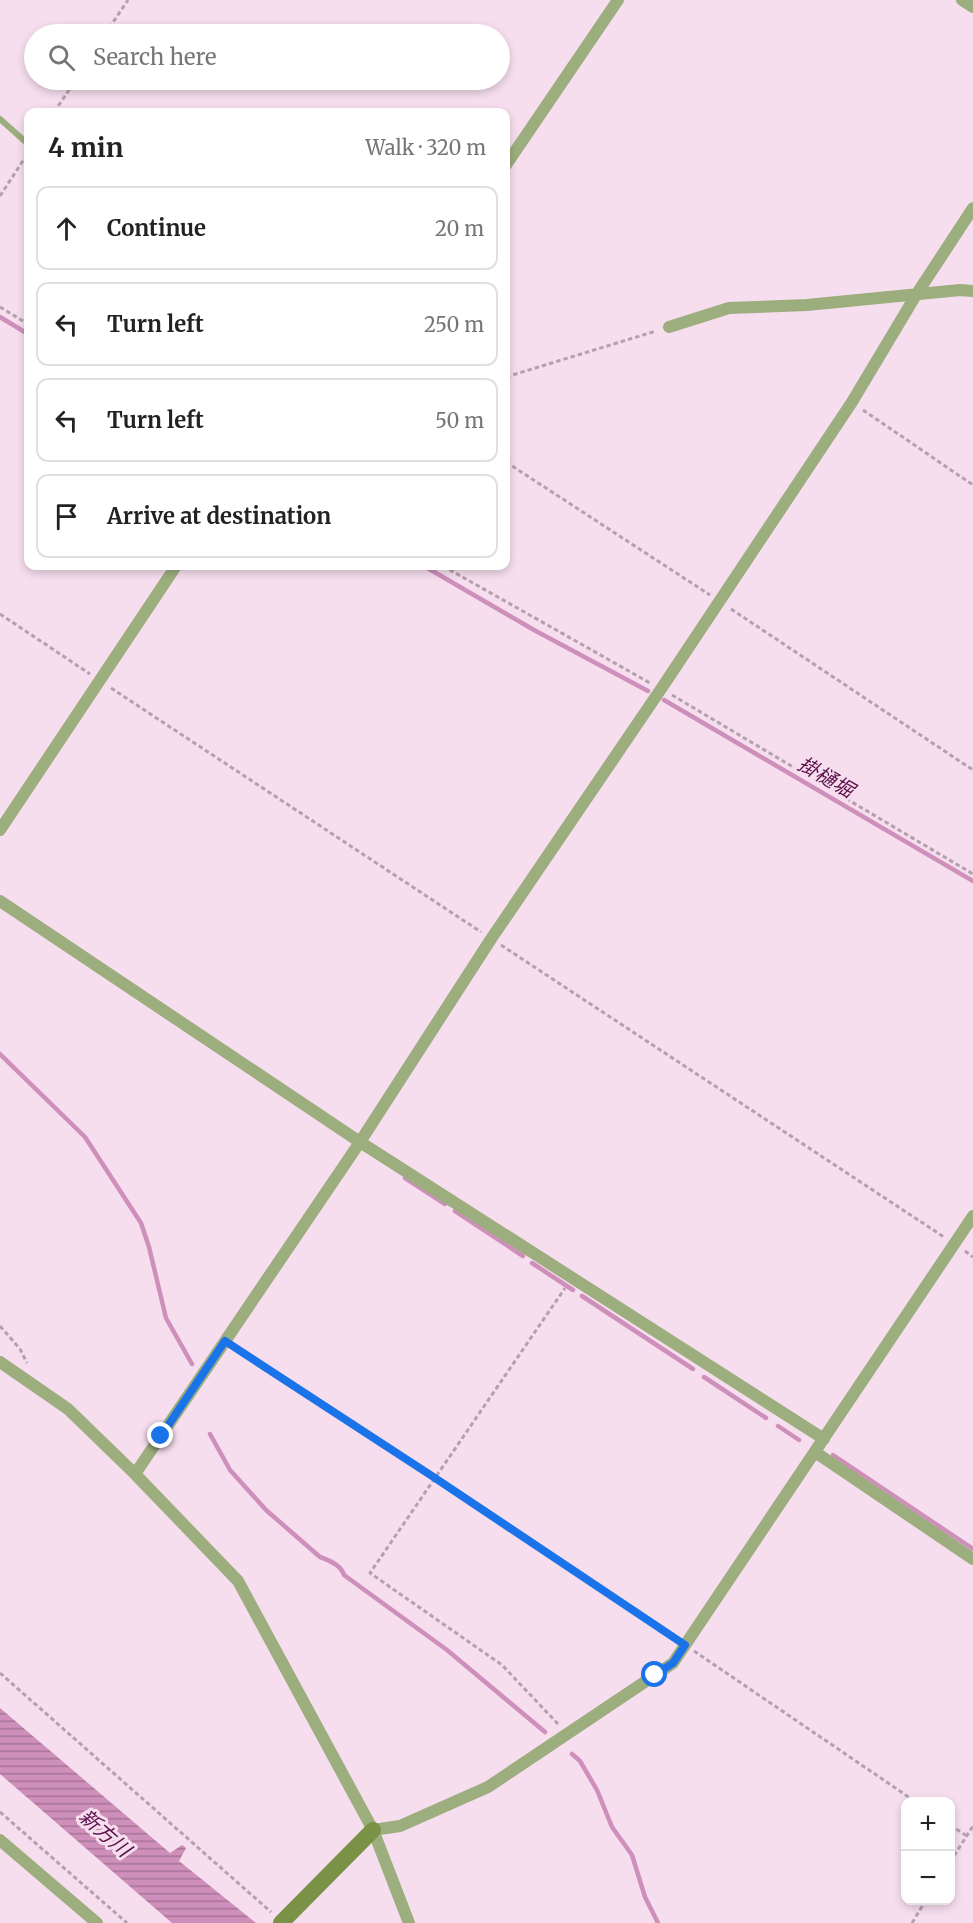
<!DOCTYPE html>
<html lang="en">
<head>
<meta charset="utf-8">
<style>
  :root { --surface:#fff; --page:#f6f6f6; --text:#222; --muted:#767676; --line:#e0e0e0 }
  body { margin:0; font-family:Merriweather,"Noto Sans JP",serif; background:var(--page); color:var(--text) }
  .controls { position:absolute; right:18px; bottom:18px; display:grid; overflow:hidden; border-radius:12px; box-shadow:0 3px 9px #0003 }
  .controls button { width:54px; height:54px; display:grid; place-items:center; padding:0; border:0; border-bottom:2px solid var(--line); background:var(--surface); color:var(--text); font:30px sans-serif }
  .stop { position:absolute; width:18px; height:18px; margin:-14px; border:4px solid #1a73e8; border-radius:50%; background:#fff }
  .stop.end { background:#1a73e8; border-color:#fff; box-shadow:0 2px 6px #0008 }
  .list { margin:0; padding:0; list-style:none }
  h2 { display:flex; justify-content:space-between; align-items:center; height:78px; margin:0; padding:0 24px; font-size:26px }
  h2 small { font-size:20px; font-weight:400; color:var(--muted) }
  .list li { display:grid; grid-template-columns:39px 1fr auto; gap:18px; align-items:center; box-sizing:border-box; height:84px; margin:0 12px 12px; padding:0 12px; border:2px solid var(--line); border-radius:12px }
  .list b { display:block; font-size:22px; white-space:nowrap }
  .list em { font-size:20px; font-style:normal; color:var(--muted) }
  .icon { flex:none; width:33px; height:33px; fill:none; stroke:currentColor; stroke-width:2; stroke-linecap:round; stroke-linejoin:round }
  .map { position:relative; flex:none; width:973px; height:1923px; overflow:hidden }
  .search { position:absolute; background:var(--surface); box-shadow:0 3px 9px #0003; left:24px; top:24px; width:486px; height:66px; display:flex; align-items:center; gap:15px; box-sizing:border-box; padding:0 21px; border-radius:33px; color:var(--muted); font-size:22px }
  .panel { position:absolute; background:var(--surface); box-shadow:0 3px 9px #0003; left:24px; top:108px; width:486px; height:462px; border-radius:12px }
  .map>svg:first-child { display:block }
  .water { fill:url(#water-rules) }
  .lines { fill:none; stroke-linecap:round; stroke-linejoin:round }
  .stream { stroke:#ce8fbb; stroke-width:4.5 }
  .path { stroke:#b4a1ae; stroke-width:3; stroke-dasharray:4.5 3; stroke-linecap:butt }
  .lane { stroke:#9cae7e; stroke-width:6 }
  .street { stroke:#9cae7e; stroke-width:12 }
  .secondary { stroke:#799246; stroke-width:16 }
  .route { stroke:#1a73e8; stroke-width:8 }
  .labels { text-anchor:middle; stroke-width:6; stroke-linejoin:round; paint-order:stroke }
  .water-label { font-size:20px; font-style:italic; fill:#5b104b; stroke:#f6deee }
</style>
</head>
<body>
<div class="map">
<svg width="973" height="1923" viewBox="0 0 973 1923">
  <defs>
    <pattern id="water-rules" width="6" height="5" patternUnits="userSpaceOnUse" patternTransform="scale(1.5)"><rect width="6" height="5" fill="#ce8fbb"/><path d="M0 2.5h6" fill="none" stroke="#a77498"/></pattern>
  </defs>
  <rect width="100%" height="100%" fill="#f6deee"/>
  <path class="water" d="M0,1708l170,145 12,-8 4,3 -7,13 77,62h-84l-172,-149z"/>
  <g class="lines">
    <path class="stream" d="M0,317l28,17
      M424,566l110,64 114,61
      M664,700l309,181
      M0,1054l85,83 56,86 8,24 17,71 26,46
      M405,1178l40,26
      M455,1211l68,45
      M532,1263l41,27
      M582,1296l111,73
      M704,1377l62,41
      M778,1426l21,14
      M210,1434l20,36 36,40 54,47c9,3 21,8 24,18l103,75 98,82
      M833,1455l140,94
      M572,1754l8,7 17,29 15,37 20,28 13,42 13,26"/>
    <path class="path" d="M105,34l23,-34
      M54,112l22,-32
      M0,196l28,-43
      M0,307l28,17
      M506,377l150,-46
      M863,410l110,75
      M506,462l204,133
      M443,566l207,117
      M731,609l242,161
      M0,614l90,60
      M111,688l370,244
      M672,695l301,179
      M501,945l443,292
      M965,1251l8,6
      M0,1326l20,23 7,14
      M236,1349l199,129 239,159
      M694,1651l222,151
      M0,1673l271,239
      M558,1724l-56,-59 -132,-92 195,-285
      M0,1812l127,111
      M950,1825l17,11
      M950,1862l23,-36
      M912,1923l14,-23"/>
    <path class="lane" d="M0,119l28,25"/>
    <path class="street" d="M962,0l11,7
      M506,165l112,-165
      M669,327l60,-19 78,-3 153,-15 13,1
      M0,830l176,-264
      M0,901l360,241 464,297
      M0,1362l68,47 67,65 103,107 135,249 36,93
      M815,1452l158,107
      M135,1474l225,-332 131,-203 170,-250 191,-287 64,-107 57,-87
      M373,1830l27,-4 88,-39 185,-124 300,-447
      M0,1840l97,83"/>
    <path class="secondary" d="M281,1923l92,-93"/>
  </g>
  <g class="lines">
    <path class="route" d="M161,1436l64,-95 210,137 250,167 -12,18 -18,12"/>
  </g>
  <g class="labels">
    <g class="water-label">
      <text transform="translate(826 777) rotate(30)" y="7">掛樋堀</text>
      <text transform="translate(105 1833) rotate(41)" y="7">新方川</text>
    </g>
  </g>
</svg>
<div class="controls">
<button>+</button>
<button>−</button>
</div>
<div class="stop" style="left:655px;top:1675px"></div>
<div class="stop end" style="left:161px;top:1436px"></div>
<div class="search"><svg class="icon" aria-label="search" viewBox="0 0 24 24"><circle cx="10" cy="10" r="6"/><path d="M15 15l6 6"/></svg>Search here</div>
<section class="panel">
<h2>4 min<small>Walk · 320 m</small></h2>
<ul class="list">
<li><svg class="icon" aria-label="ahead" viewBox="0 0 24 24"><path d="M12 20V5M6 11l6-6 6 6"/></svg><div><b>Continue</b></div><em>20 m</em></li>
<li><svg class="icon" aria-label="left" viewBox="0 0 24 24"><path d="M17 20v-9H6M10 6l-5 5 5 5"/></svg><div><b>Turn left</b></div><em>250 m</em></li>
<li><svg class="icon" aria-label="left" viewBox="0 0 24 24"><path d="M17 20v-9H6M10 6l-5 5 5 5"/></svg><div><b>Turn left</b></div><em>50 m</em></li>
<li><svg class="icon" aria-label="arrive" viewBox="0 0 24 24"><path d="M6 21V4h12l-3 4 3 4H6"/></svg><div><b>Arrive at destination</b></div></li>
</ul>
</section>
</div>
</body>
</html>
